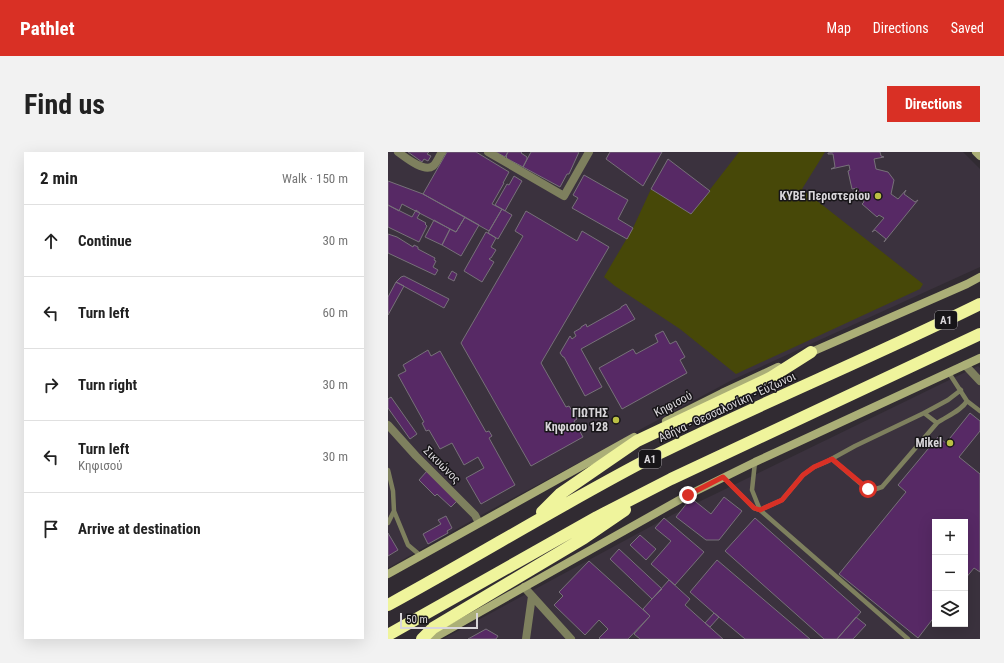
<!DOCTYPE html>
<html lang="en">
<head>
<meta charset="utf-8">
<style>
  :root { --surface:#fff; --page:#f2f2f2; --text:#222; --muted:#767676; --line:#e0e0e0; --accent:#d93025 }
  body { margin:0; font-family:"Roboto Condensed",sans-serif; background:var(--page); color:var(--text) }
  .controls { position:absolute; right:12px; bottom:12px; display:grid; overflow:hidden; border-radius:0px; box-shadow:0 4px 16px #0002 }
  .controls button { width:36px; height:36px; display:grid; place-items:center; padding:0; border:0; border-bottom:1px solid var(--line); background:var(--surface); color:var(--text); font:20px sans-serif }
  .scale { position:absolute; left:12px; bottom:10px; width:78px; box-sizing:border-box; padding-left:4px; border:2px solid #d9d6da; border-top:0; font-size:11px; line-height:14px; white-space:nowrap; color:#d9d6da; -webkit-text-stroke:3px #171518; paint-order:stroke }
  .stop { position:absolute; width:12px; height:12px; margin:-9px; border:3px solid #d93025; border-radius:50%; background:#fff }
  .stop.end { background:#d93025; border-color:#fff; box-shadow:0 1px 4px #0008 }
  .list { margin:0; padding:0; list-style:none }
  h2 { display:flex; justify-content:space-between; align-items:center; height:52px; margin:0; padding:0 16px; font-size:17px }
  h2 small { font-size:13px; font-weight:400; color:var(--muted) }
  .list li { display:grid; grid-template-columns:26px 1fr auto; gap:12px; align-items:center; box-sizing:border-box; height:72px; padding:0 16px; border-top:1px solid var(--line) }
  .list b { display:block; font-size:15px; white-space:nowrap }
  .list p { margin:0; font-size:13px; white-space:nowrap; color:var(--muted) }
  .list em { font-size:13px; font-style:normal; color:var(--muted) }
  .icon { flex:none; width:22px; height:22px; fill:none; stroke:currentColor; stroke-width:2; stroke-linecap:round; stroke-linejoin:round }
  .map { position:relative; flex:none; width:592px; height:487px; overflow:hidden; border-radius:0px }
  header { display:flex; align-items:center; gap:24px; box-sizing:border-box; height:56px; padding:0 20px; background:var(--accent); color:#fff }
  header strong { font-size:19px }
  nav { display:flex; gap:22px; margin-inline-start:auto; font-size:14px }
  .intro { display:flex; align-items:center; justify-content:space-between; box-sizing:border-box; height:96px; padding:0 24px }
  h1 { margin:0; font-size:28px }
  .button { padding:10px 18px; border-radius:0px; background:var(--accent); color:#fff; font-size:14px; font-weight:700 }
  main { display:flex; gap:24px; padding:0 24px }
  aside { flex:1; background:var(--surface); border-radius:0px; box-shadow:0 4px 16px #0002 }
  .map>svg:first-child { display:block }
  .built { fill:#3b323e; fill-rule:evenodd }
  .green { fill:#474808 }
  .building { fill:#572965; stroke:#777179 }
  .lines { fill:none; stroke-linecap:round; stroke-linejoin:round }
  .lane { stroke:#7e805e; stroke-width:4.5 }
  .street { stroke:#7e805e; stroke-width:8 }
  .secondary { stroke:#abaf77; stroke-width:8 }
  .highway { stroke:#eff49c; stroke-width:12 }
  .route { stroke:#d93025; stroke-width:5 }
  .poi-dot { fill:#bbc044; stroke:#171518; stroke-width:1.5 }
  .labels { text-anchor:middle; stroke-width:3; stroke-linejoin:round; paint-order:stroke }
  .shield { fill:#171518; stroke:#9f9ca0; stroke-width:1 }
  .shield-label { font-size:11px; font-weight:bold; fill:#d9d6da }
  .poi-label { font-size:12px; font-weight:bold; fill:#d9d6da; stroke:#171518; text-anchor:end }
  .street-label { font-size:12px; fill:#d9d6da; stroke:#171518 }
</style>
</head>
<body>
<header>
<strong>Pathlet</strong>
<nav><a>Map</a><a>Directions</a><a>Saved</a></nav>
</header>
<div class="intro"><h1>Find us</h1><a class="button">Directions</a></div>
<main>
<aside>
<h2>2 min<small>Walk · 150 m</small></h2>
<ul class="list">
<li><svg class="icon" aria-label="ahead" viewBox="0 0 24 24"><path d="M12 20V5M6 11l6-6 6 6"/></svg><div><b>Continue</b></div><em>30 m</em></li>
<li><svg class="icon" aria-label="left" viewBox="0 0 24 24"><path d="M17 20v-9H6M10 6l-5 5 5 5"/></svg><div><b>Turn left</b></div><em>60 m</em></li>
<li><svg class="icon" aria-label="right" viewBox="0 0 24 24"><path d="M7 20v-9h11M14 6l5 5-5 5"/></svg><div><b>Turn right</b></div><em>30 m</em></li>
<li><svg class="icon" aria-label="left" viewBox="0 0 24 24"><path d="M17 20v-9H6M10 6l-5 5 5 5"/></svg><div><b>Turn left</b><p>Κηφισού</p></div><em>30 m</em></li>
<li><svg class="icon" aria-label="arrive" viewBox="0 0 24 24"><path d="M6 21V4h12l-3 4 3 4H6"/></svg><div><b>Arrive at destination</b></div></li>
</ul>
</aside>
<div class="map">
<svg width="592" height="487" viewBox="0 0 592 487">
  <rect width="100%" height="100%" fill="#312b32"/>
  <path class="built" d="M0,0h575l17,17v98l-248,113 -245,132 -99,56z
    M590,214l2,2v271h-537l229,-124zM547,370h30v102h-30z"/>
  <path class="green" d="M351,0h86l-23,37 121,95 -3,5 -184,85 -56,-45 -65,-43 -11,-9 29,-49 18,-39 40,25z"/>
  <path class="building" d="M20,0h21l-2,2 4,2 -3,5 -4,-2 -2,3z
    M59,0h29l33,20 -6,11h1l-12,21 10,5 -13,22 -66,-37z
    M108,0h12l-3,5z
    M120,0h14l-1,1 6,4v2l-4,8 -17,-9 1,-1 -1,-1z
    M143,0h48l-10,22h-2l-7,13 -37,-20z
    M222,0h52l-19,34 -37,-27z
    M446,0h46l1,4 3,1 -10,2 2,10 12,3 6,8 -3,14 7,5 8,-9 -2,4 11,8 3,-2 -34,42 2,-3 -11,-9 -3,2 12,-14 -5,-3 -2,2 -15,-13 2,-2 -7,-14 -5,1 -4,-18 2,-1 -1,-5 -18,4 4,-2 -2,-13h-5v-1z
    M280,7l42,32 -19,23 -40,-25z
    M196,23l44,25 -10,19 15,9 -6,11 -55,-31 6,-10 -5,-3z
    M126,24l8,5 -17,30 -10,-6 12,-21 2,1z
    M0,29l35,13 42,23 -9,15 -54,-28 -3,7 -11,-6z
    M0,53l24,12 4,-7 4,3 -3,5 9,5 -1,1 2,2 -8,16 -31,-15z
    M114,57l10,6 -14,24 -10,-6z
    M138,59l51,30 5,-10 27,16 -68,116 25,44 3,-1 8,13 -3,2 9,16 -52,29 -70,-123 62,-107 -8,-5z
    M77,65l14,8 -18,31 -19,-11 8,-16 6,3z
    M46,68l16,9 -8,16 -17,-8z
    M98,80l10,6 -5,9 5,3 -5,8h-1l-1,1 5,3 -12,20 -18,-11z
    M0,82l9,3 16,10 1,-2 4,2v2l17,9 -1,2 2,1 -3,6 5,3 -3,5 -47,-22z
    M64,119l5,3 -3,7 -6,-3z
    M16,124l45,23 -5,9 -48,-26 5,-5z
    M8,130l8,4 -16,29v-18z
    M238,152l9,15 -54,30 21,38 -17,9 -21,-39h-1l-3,-4 10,-17 2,3 4,-3 -2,-4 7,-4v-1l5,-3 1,3 34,-19v-1z
    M275,179l7,13 6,-3 9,16 -5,3 7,13 -65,36 -23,-41 34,-19 3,5 22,-12 -3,-7z
    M40,198l3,6 9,-5 46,81 3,-1 3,5 -3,2 26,47 -34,19 -15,-26 18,-10 -6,-11 -14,8 -12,-22 -12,6 -11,-19 -3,1 -4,-8 2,-1 -26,-47 8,-4 -3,-6z
    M3,245l26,37 -7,5 -22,-31v-9z
    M582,261l10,8v10l-21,26 21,17v98l-6,-4 -9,11v-57h-30v94l-17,22 -79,-64 67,-82 -8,-7 40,-48 8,6z
    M39,319l31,29 -7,7 -14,-13 -2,2 -16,-16z
    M336,345l18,14 -23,29h-13l-30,-23 15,-19 20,16z
    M58,364l6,12 -5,3 1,2 -20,11 -5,-10 18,-10 -3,-4z
    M276,366l40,34 -29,33 -24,-21 20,-23 -16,-13z
    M367,366l106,94 -24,27h-13l-99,-88z
    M0,381l10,17 -10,6z
    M252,383l16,14 -10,11 -16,-15z
    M231,397l43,40 -10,10 -42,-40z
    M329,408l93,79h-65l-31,-26 -24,-21z
    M201,409l61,55 -22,23h-28l-1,-1 9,-9 -9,-9 -14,15 -31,-30 9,-9 -4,-4z
    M281,428l21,19 -5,6 38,34h-83l-6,-5 16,-18 -7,-7z
    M326,461l5,4 -9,10 -5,-4z
    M468,465l10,8 -13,14h-16z
    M98,477l12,7 -2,3h-28z"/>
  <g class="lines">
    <path class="lane" d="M579,249l13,10
      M536,261l13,10
      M444,307l35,30h9l6,-2 55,-64c10,-7 24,-12 30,-22l-18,-28
      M367,310l-3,28 8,20
      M0,318l5,21 1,20 14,34 13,11
      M335,325l31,31 6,2 148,129
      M372,358l22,-10 21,-25 11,-8 12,-5 29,-16 69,-33 24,-13 13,-10
      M0,371l6,-12"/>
    <path class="street" d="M10,0c7,5 26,21 35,14 4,-3 6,-10 9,-14
      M100,0l76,44 25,-44
      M577,213l15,16
      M0,273l28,31 59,59 4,8
      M136,435l47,52
      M138,487l6,-43"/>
    <path class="secondary" d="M588,0l4,4
      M419,202l160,-70 13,-7
      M278,269l56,-28 56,-26
      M0,422l246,-137
      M44,487l256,-144 67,-33 225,-104"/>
    <path class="highway" d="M154,360l18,-18 77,-53 133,-63 41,-26
      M0,453c90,-49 177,-103 268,-150 107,-53 217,-98 324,-151
      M0,483l209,-118 74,-38 309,-145
      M34,487l11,-11 151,-90 41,-28"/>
  </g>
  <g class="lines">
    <path class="route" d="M300,343l35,-18 31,31 6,2 22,-10 21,-25 11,-8 18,-8 36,30"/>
  </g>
  <g class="poi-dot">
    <circle cx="490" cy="44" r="4"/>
    <circle cx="228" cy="268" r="4"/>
    <circle cx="562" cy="291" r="4"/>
  </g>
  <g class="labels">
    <g class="shield">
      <rect x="547" y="159" width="22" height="18" rx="3"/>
      <rect x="251" y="298" width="22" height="18" rx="3"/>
    </g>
    <g class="shield-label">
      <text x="558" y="172">Α1</text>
      <text x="262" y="311">Α1</text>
    </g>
    <g class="poi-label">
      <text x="482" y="48">ΚΥΒΕ Περιστερίου</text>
      <text x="220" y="265">ΓΙΩΤΗΣ<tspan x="220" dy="14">Κηφισου 128</tspan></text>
      <text x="554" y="295">Mikel</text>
    </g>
    <g class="street-label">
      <text transform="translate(285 252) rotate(-27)" y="4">Κηφισού</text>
      <text transform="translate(339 255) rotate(-25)" y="4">Αθήνα - Θεσσαλονίκη - Εύζωνοι</text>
      <text transform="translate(54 313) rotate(45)" y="4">Σικυώνος</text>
    </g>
  </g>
</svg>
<div class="controls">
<button>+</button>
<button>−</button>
<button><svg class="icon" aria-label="layers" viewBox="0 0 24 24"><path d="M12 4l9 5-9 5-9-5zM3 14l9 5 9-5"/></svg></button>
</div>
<div class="scale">50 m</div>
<div class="stop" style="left:480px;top:337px"></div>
<div class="stop end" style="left:300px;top:343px"></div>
</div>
</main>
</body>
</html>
